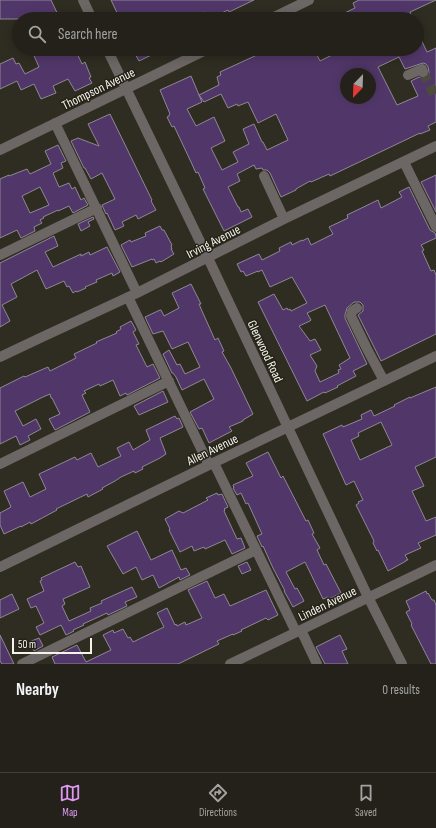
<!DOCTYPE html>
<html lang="en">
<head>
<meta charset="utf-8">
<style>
  :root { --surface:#232119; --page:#2b2922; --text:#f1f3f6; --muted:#a3a3a2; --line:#403e38; --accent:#dd99f4 }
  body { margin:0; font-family:"Sofia Sans Condensed",sans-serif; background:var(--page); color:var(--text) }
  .compass { position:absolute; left:340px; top:68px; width:36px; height:36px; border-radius:50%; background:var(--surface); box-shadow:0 2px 10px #0003; rotate:203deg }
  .scale { position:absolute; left:12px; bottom:10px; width:80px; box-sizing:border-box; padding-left:4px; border:2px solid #f5f3ec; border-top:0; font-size:11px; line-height:14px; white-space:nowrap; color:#f5f3ec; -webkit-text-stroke:3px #252217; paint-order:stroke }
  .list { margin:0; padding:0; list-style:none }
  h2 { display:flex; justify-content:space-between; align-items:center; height:52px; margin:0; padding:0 16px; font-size:17px }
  h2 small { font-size:13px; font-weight:400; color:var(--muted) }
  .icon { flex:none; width:22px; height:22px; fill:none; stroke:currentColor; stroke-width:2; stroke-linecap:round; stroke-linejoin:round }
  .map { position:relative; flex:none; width:436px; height:664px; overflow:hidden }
  .search { position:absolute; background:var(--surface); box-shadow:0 2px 10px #0003; left:12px; right:12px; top:12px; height:44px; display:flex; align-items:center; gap:10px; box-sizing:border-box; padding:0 14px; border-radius:22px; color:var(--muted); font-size:15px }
  .sheet { height:108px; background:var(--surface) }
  nav { display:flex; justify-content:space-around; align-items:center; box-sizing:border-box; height:56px; border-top:1px solid var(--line); background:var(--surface); font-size:11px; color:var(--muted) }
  nav a { display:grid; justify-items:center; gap:2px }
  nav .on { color:var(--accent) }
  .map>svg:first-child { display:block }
  .building { fill:#513769; stroke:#8e8894; fill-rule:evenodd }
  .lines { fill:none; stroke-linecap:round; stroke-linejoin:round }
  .minor-tunnel { stroke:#4d4a3f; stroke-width:10; stroke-dasharray:10 5; stroke-linecap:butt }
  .minor { stroke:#6c6664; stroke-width:10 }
  .labels { text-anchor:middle; stroke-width:3; stroke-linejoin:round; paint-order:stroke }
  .street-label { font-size:13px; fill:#f5f3ec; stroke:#252217 }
</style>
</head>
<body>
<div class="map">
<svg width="436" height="664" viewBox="0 0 436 664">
  <rect width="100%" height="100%" fill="#2f2c21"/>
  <path class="building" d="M0,0h51l9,19h-60z
    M111,0h143l-25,12 -1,-2 -19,9h-1l-4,-7 -16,7h-68z
    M359,0h77l-26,12 3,7h-81l23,-11 -2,-5z
    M417,31l10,21 9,-4v74l-8,4 2,4 -10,4v-1l-90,43 -1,-2 -18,8 -1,-1 -14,8v1l-15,7 -11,-24 -3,-3h-4l-1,-2 -6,1 -2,-4 -17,9 3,7 -12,6 10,20h1l2,5 7,-3 4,8 -28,14 -21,-42 2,-1 -7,-16 -2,1 -5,-11 -17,-36 -2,1 -5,-10 2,-1v-1l1,-1 -10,-24 31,-14 11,26 -15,7 9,17 18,-9 11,24 -14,7 11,22 16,-8 -5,-10 16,-8 -6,-15 11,-5 8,18h1l4,8 21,-10 -12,-26 -18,9 -10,-21 -10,4 -1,-2 -9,4 -7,-14 -17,8 -5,-7 20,-10 -2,-8 4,-2 -1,-3 50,-23h44l6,12 24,-12h73zM399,57l6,12 18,-6 3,1 2,3 1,6 -1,3 -3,2h-3l-3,-1 -8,4 7,15 -21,9 -19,-38zM346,74h24v24h-24z
    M31,49h44l7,15 3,-2 6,15 -2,1 3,5 -17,8 -7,-12 -15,7 3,7 -15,6 -7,-15 -13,6 -4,-9 -17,8v-25l13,-6 3,6 3,-1 6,11 14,-7z
    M136,49h28l-25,12 -4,-7 3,-1z
    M110,114l42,86 -1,1 5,9 -18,9 -2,-4 -14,7 2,4 -9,4 -8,-17 -1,1 -4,-9 13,-6 -13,-26 -11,6 -6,-11h-1l-13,-27 7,-3 21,8 -11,-22z
    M58,145l8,16 -5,2 2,5 -10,5 6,14 10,-4 3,6 3,-2 6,13 3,-2 4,7 -15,8 -4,-7 -11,5v-1l-15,7 1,1 -4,2 2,3 -8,4 1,4 -14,7 -4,-8 -17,8v-59l9,-4v1l18,-7 3,5 21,-10 -6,-13zM40,187l9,18 -19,8 -8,-17z
    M436,175v37l-15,-30z
    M409,187l21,43 5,3 1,3v2l-15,7 3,5 -2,1 9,20 3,-1 2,5v59l-55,27 -23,-46 5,-4v-6l-3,-3h-6l-7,6 -2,7v3l22,46 -14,7 3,5 -19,10 1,1 -13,6 -1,-1 -17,9 -49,-99 16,-8 9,16 4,-2 1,2 2,-1 1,2 16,-8 -15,-26 -22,10 -8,-17 -4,2v-1l-12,5 -3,-5 -2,1 -4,-8 22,-10 3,6 18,-9 -1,-3 12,-6 1,3 10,-5v1l6,-3 3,7 22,-11 -4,-7 19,-9 -1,-3 31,-15 3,8 21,-11 -3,-5zM325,305l25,53 -11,7 2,4 -3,1 1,3 -19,9 -5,-11 2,-5 -7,-11 11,-5 -6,-11 -5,2 -11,-15 11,-5 1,-1 -4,-7z
    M93,217l1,2 -6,3 2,4 -9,5 -3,-7z
    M160,226l2,4h2l8,15 -1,1 1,3h-1l3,5 -13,8 -1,-1 -4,2 -2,-4 -2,1v-1l-20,8 -11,-22 9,-5 1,2 15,-6 -1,-3z
    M54,236l4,10 -13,6 8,15 28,-13v2l8,-4 1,3 17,-8 13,25 -7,4 -1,-3 -16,7 1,2 -12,5 1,1 -9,4 -1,-1 -3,2 -4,-7 -2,1 -3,-6 -18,8 -9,-19 -26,14 6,13 -15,8 8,16 -10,6v-64z
    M191,284l10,20h-2l3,7 13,29 3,-2 6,13 -2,1 9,16 22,46 -10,6v1l-14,6 3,4 -23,12 -7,-15 -3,1 -9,-17 24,-13 -10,-20 -22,11 -6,-13 -3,-4h-1l-9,-19 6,-4 8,15 3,-1 5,10 15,-7 -12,-25 -16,7 -9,-18 -10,3 -8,-17 15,-7h1l3,6 15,-8 -7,-15z
    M131,321l5,9 -3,2 6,12 -3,1 11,22 6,-3 7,14 -33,17 -1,-2 -6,3 -7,-16 -13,6 -1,-2 -15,7 2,2 -4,2 8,17 -35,18 -6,-11 11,-5 -8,-16h-1l-1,-4 -7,3 -28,14 8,15 13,-7 5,10 -13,7 2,4 -10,5 -4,-9 -16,8v-56l24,-12 1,1 23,-10 2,4 26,-13 -2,-4 23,-11 -1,-1 21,-9 -1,-1 5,-3 -1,-2z
    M436,387v70l-21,10 9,19 -12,5 14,30 10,-4v18l-18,8 3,5 -16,7 3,5h-2v1l-18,10 -10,-21 -1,1 -4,-8 1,-2 -18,-36 3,-2 -1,-1 5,-2 -9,-19 -8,4 -23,-51 19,-9 1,2 19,-8 -1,-4 10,-5 3,6 21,-10 -1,-1 16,-8v1zM381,422l11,23 -32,15 -9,-20 8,-4 -1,-3z
    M163,391l5,11 -29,13 -5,-9z
    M175,416l2,3 2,-1 4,9 -23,11 6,16 -6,4 -18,9 1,2 -8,4 -1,-2 -13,6 -6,4 -13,7 1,1 -15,8 -1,-3 -31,15 1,1 -26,14 -1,-2 -9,5v-1l-17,8 -4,-9v-12l11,-6 -7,-16 19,-9 7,15 16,-8 -7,-15 36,-17 2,3 14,-7 7,14 23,-11 -4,-8 12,-6 4,8 17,-10 -4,-10z
    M268,452l13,26 2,-2 23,45 2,-1 6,13 -2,1 8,14 -3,2 7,15 2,-1 15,29 -12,6 -1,-2 -5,2 -18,-37 -19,10 9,17 2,-1 7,13 -11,6 -9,-16h1l-12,-23 -10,-22 -1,1 -5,-11 5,-2 -14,-31 -2,1 -5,-11 -4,2 -4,-7h1l-1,-3 20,-9 -7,-13z
    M217,493l1,2 4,-1 6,13 -4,2 1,1 -1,1 13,28 4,-1 4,10 -13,6 -7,-14 -20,9 -1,-2 -10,4 -2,-5 -12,6 -11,-22 1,-1 -5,-10 14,-8 4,2 25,-13 -2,-2z
    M137,531l14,29 21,-10 9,20 5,-2 4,7 -10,5 -1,-3 -20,11 -6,-13 -11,5 -6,-13 -13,7 -16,-28z
    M75,562l3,5 3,-1 9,21 -27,12 2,5 -3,2 7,15 22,-10 -1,-3 12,-5 -1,-2 31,-14 5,10 -12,5 2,4 -19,9 -1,-2 -24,11 1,1 -11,5 1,1 -8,4 -5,-10 -21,10 -4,-8 8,-4 -8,-17 -5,2 -4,-9 17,-8 -4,-10 2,-1 -1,-2z
    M247,562l4,8 -9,4 -4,-8z
    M207,581l8,17 9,-4 6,12 36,-16 12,25 -10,5 -2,-2 -25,12 1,1 -9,4v-1l-16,7 2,3 -41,20h-123l-3,-7 25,-12 9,17 25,-12 -8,-15 10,-5 1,3 9,-4 5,9 2,-1 3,5 31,-15 -7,-14 10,-5 8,17 1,-1 1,2 8,-4 1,3 16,-7 -14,-28z
    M426,591l1,3 1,-1 4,7h2l2,5v59h-5l-20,-39 1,-1 -6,-12 4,-2 -4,-9z
    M12,594l7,15 -19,9v-18z
    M0,635l14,29h-12l-2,-3z
    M340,635l7,14 -5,2 6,13h-23l-9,-17z
    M39,638l4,8 -9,5 -5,-9z"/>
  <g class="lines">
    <path class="minor-tunnel" d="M423,72l13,26"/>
    <path class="minor" d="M83,0l9,19
      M270,19l39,-19
      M107,49l101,209 160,339 34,67
      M408,75l14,-6 1,3
      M55,123l82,170
      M0,150l208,-101
      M404,162l32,65
      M264,176l20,43
      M0,255l97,-47
      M128,297l81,168
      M357,308l-5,3 -1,5 16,33 17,32
      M0,357l38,-18 99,-46 147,-74 152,-73
      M214,463l82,169
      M0,464l169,-83
      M0,567l209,-102 227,-109
      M301,630l16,34
      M22,664l234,-114
      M230,664l206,-99"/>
  </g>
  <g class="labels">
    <g class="street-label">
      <text transform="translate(98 88) rotate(-26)" y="5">Thompson Avenue</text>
      <text transform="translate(213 241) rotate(-27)" y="5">Irving Avenue</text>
      <text transform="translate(266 351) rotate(65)" y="5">Glenwood Road</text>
      <text transform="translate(212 449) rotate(-26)" y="5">Allen Avenue</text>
      <text transform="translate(327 603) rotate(-26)" y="5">Linden Avenue</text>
    </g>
  </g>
</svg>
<svg class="compass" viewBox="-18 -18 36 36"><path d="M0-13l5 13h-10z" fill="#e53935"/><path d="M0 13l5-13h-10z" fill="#a3a3a2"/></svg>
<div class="scale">50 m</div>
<div class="search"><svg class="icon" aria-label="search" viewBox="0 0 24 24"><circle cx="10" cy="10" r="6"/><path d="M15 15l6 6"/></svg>Search here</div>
</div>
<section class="sheet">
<h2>Nearby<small>0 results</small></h2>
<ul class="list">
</ul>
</section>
<nav>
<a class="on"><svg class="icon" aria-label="map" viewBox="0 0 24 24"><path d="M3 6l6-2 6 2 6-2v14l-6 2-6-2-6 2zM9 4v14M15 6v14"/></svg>Map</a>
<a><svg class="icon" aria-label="directions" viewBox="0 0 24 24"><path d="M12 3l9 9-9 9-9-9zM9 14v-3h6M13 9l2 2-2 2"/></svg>Directions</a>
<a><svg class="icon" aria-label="saved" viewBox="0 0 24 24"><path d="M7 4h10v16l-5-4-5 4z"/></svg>Saved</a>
</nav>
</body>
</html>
